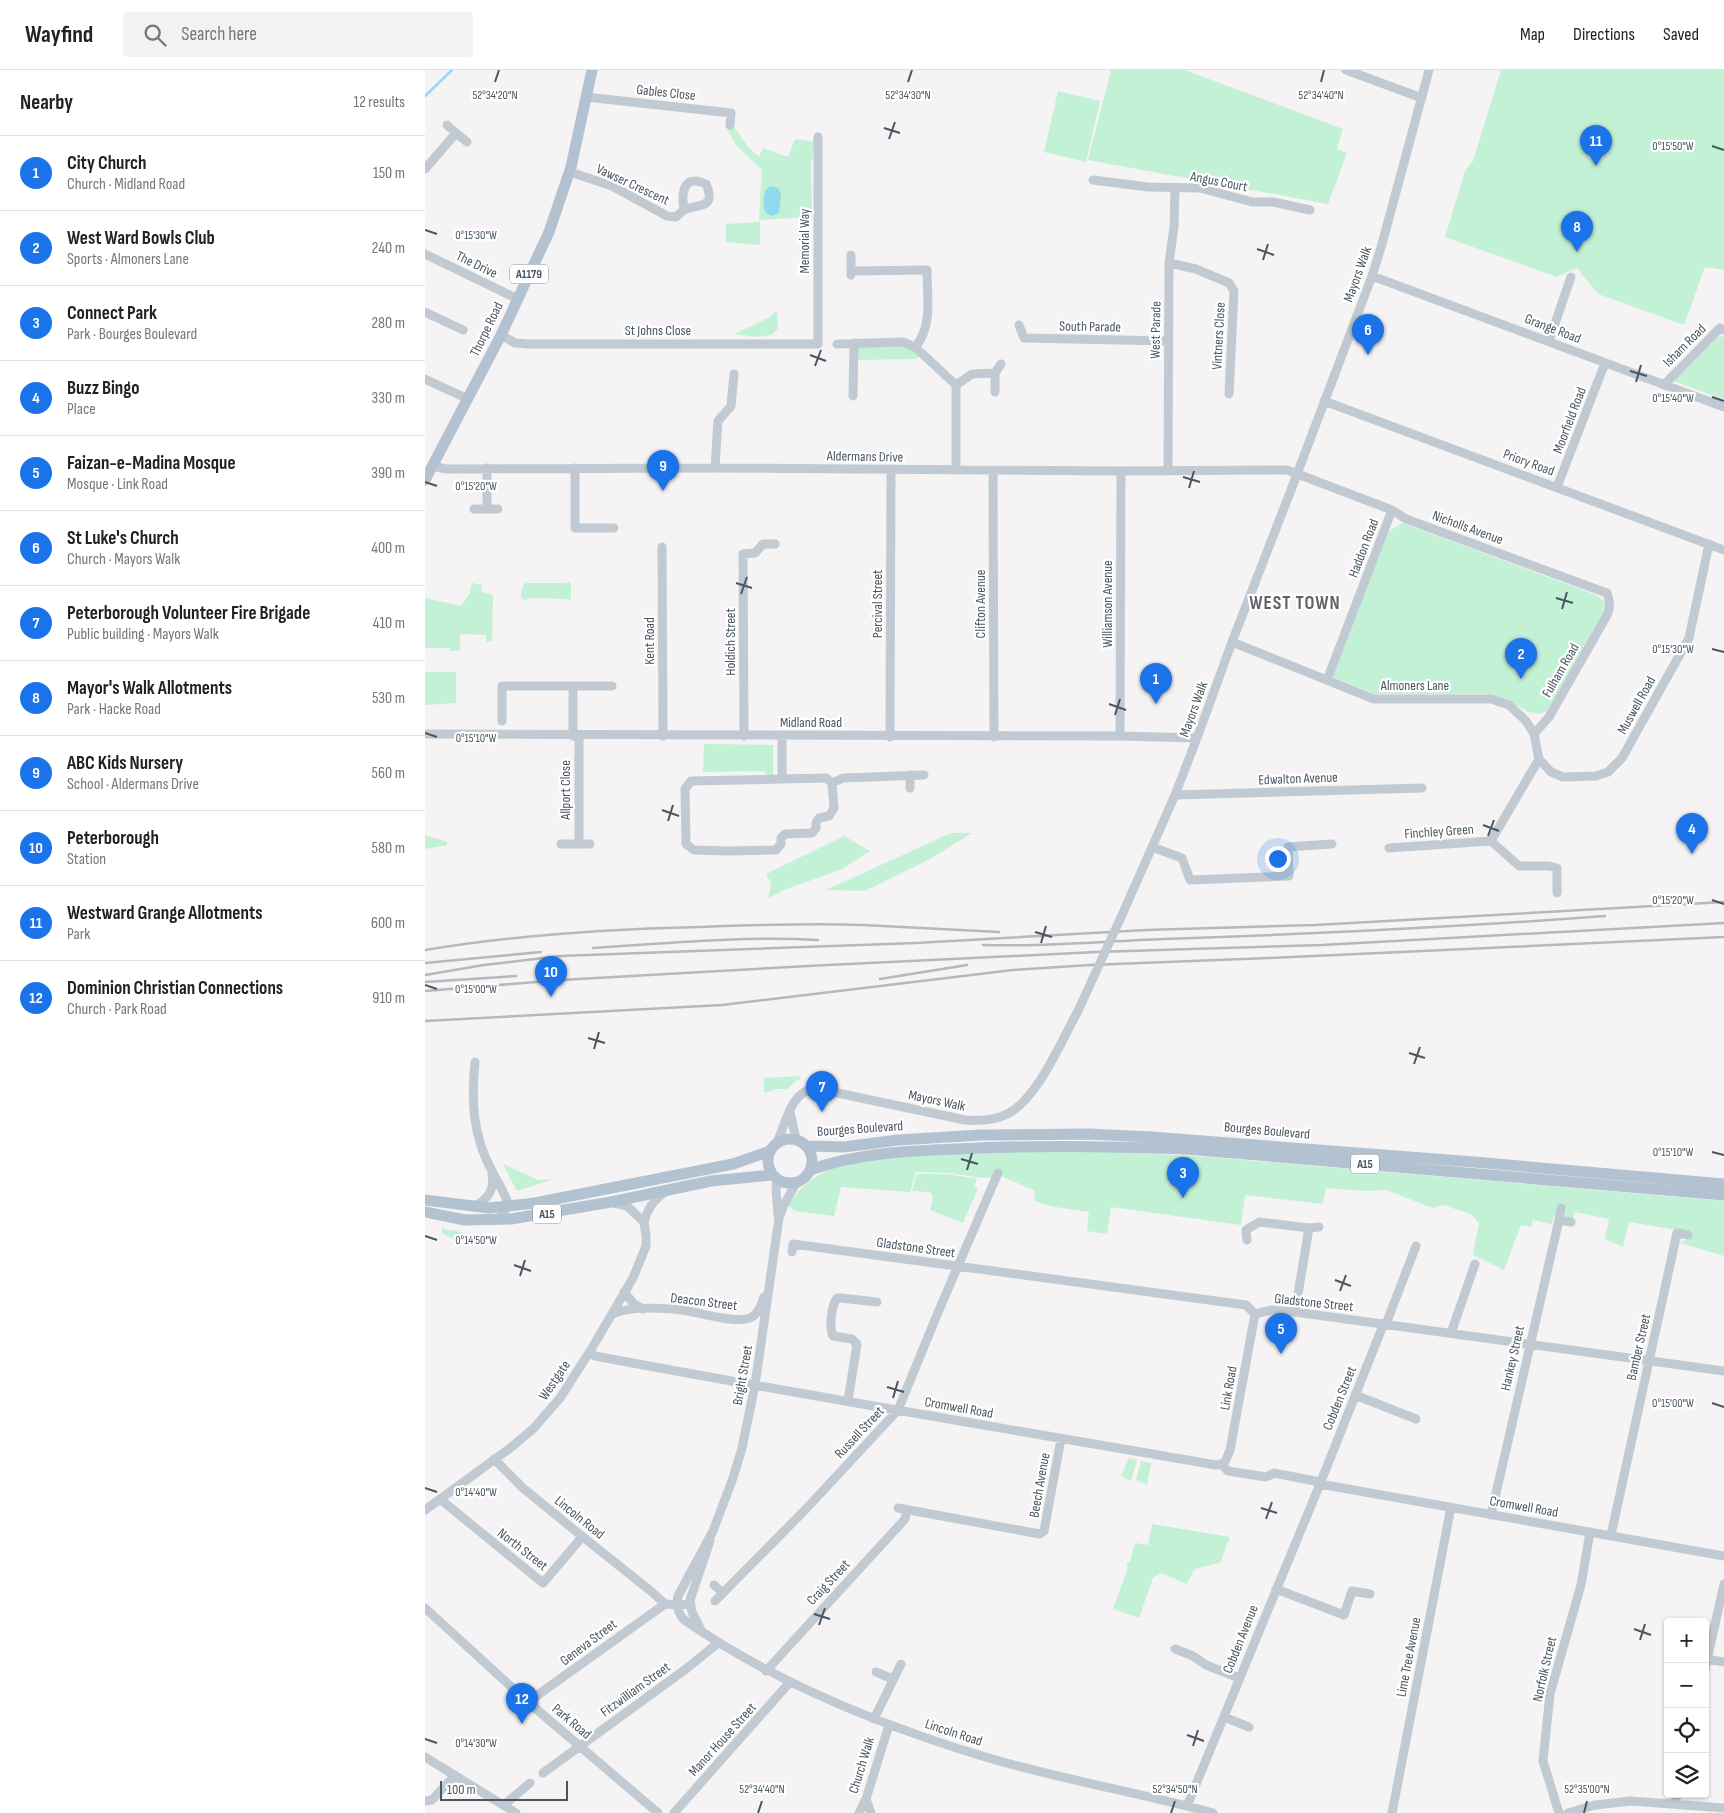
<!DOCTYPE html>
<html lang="en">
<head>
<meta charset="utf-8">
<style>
  :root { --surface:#fff; --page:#f2f2f2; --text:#222; --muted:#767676; --line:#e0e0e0; --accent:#1a73e8 }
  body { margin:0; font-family:"Sofia Sans Condensed",sans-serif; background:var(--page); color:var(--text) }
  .controls { position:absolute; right:15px; bottom:15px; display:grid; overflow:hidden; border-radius:5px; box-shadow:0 1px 4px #0004 }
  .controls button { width:45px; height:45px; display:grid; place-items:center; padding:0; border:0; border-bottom:1px solid var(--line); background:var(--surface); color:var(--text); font:25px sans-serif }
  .scale { position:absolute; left:15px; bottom:12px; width:128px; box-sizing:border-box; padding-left:5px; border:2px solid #4a5661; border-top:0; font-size:14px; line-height:18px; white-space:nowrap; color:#4a5661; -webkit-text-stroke:4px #fff; paint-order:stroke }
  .you { position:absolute; left:852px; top:788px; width:18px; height:18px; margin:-12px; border:4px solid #fff; border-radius:50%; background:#1a73e8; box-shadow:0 0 0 8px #1a73e833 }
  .badge { display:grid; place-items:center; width:32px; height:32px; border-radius:50%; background:var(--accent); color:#fff; font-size:16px; font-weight:700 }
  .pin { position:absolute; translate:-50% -41px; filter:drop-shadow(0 1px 2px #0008) }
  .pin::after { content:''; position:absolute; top:26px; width:18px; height:15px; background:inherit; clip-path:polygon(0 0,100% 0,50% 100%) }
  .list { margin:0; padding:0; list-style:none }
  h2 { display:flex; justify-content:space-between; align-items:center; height:65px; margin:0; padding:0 20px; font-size:21px }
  h2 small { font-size:16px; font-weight:400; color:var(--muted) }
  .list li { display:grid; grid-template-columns:32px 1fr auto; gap:15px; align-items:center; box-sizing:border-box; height:75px; padding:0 20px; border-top:1px solid var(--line) }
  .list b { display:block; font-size:19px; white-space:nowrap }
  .list p { margin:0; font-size:16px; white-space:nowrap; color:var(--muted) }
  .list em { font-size:16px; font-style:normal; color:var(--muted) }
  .icon { flex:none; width:28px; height:28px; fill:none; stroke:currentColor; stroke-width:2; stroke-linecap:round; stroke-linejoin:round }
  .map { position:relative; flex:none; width:1299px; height:1743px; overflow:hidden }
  header { display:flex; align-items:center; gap:30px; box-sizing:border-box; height:70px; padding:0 25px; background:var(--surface); border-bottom:1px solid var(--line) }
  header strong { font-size:24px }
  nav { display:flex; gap:28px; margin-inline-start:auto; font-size:18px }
  .search { width:350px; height:45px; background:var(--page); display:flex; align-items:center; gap:12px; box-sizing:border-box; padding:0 18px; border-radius:5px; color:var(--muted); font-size:19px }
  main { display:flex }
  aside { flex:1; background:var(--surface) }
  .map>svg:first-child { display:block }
  .green { fill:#c3f1d5 }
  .water { fill:#90daee }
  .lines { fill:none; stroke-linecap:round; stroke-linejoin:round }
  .stream { stroke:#90daee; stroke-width:2.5 }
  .minor { stroke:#c1cad2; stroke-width:9 }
  .major { stroke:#b3c2d1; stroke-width:11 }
  .rail { stroke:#b5b8bd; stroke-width:2.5 }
  .minor-bridge { stroke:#c1cad2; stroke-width:9 }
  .ticks { fill:none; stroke:#4a5661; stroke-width:2 }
  .labels { text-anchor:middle; stroke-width:4.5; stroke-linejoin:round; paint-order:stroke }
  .shield { fill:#fff; stroke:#808990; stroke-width:1 }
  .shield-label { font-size:12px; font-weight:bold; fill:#4a5661 }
  .street-label { font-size:14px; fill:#4a5661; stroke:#fff }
  .district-label { font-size:19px; font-weight:bold; letter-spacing:1px; fill:#5f6368; stroke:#fff }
  .ticks-label { font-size:12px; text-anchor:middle; fill:#4a5661; stroke:#fff; stroke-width:4.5; stroke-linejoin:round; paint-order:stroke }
</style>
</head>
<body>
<header>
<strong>Wayfind</strong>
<div class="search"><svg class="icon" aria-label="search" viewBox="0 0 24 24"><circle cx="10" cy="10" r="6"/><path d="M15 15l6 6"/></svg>Search here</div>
<nav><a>Map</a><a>Directions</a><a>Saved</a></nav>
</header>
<main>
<aside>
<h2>Nearby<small>12 results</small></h2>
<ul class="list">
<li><span class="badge">1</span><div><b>City Church</b><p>Church · Midland Road</p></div><em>150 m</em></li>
<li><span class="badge">2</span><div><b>West Ward Bowls Club</b><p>Sports · Almoners Lane</p></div><em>240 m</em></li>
<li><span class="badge">3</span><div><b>Connect Park</b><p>Park · Bourges Boulevard</p></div><em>280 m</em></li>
<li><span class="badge">4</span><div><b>Buzz Bingo</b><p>Place</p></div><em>330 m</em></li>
<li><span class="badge">5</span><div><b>Faizan-e-Madina Mosque</b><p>Mosque · Link Road</p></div><em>390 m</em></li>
<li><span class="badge">6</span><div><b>St Luke's Church</b><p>Church · Mayors Walk</p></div><em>400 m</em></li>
<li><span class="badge">7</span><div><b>Peterborough Volunteer Fire Brigade</b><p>Public building · Mayors Walk</p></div><em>410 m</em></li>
<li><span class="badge">8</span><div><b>Mayor's Walk Allotments</b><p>Park · Hacke Road</p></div><em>530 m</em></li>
<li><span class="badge">9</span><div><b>ABC Kids Nursery</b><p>School · Aldermans Drive</p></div><em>560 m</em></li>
<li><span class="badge">10</span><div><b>Peterborough</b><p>Station</p></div><em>580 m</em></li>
<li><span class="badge">11</span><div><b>Westward Grange Allotments</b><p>Park</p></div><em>600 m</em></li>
<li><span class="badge">12</span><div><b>Dominion Christian Connections</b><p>Church · Park Road</p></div><em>910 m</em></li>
</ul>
</aside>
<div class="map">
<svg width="1299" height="1743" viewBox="0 0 1299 1743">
  <rect width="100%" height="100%" fill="#f5f3f3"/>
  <path class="green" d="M686,0h74l158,59 -6,20 10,4 -19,51 -240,-44z
    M1076,0h223v200l-19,-3 -21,58 -86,-31 -21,-26 -20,9 -112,-40 20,-66 8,-10z
    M633,21l42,10 -14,61 -42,-10z
    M300,56l9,1 15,21 10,9 4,-9 25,9 7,-18 20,3 -4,24 1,51 -53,3 3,-50 -26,-25z
    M335,152v23l-34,-3v-18z
    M352,241l1,17 -6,7 -17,2 -21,-3 34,-16z
    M1294,266l5,1v63l-50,-19z
    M478,274l18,11 -6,4 -60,1v-15z
    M977,453l194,72 9,7 -2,11 -50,91 -5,6 -8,4 -12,-2 -17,-10 -22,-8h-114l-42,-17 55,-145z
    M102,511l1,2h39l1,-2 3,3v14l-3,3 -1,-2 -39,-1 -3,3 -4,-4c0,-6 1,-12 6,-16z
    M47,513l10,2 -1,7 12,3 -1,46 -6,1v-7l-26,-1v17h-10v-3h-25v-50l36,8 9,-13z
    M0,602h31v31l-31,2z
    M279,674l69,1v30h-6l-4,-4 -60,1z
    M526,763h21l-42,26 -65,32 -39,-1z
    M0,765l22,7v3l-22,4z
    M419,766l26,15 -28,18 -58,21 -16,8 3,-14 -5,-10z
    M374,1006l2,3 -4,1 -10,9h-10l-13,4v-15z
    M589,1081h87l108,6 515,44v55l-44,-13 9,-5v-6l-60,-10 -6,25 -18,-8 4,-20 -34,-7 -2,6 -19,-3 -2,9 -19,-4 -2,7 -10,-2 -17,45 -31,-15 6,-32 -8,-9 -28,-9 -10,3 -47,-18 -21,1 -39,-3 -3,16 -78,-9 -4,30 -130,-18 -4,27 -20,-3 2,-19 -40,-6 -15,-5 1,-10 -34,-15 -18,2 -34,-5 -33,-1 -6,20 -69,-5 -7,29 -40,-5 -5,-6c10,-17 23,-28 42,-36 19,-8 40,-9 61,-11 40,-4 81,-5 122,-7z
    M78,1094l35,16 16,-1 -37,12z
    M493,1104h29l30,5 -3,7 4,2 -15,35 -33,-13 3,-12 -1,-4 -4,-2 -16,-1 4,-15z
    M17,1157l7,4 6,-1 6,3v6l-2,3 -17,-9z
    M704,1388l8,2 -6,21 -10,-5z
    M716,1391l10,2 -4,22 -11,-5z
    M727,1454l78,13 -10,26 -26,6 -7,15 -26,-11 -8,5 -14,40 -26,-9 15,-41 -2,-4 4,-2 5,-19 13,2z"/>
  <path class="water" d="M345,116l8,2 3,6 -2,19 -8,3 -6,-4c-2,-9 -3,-20 5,-26z"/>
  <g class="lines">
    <path class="stream" d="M0,26l27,-26"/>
    <path class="minor" d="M921,0l76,28
      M161,27l145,16 -1,12
      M22,55l9,8
      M0,99l31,-36 11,9
      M145,102l42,14 55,30 9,1c3,-3 6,-6 10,-8 15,-5 30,-1 20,-25 -22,-10 -25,7 -22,26
      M668,110l55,7 52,1 52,14h21l37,8
      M0,184l93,45
      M426,185v20
      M744,193l27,6 33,14 5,8 -5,103
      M426,201l76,-1c0,26 6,57 -12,77
      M947,206l352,131
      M0,242l38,18
      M594,255l5,13 144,3
      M76,265l14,8 13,1h290v-207
      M1124,271l22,-64
      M412,274l66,-2 12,5 41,38v85
      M0,309l43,20
      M531,315l16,-11 23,-1
      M1239,315l56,-57 4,2
      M570,322v-19l6,-9
      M428,326l1,-53
      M899,331l400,149
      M7,396l14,3 269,-1 406,3 166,-1 105,40 14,9 201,74c3,9 4,15 -1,24l-57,100 -15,17
      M62,398v41h11
      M150,398v60h39
      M290,398l3,-47 13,-15 3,-32
      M568,401l1,266
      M743,401l1,-208 5,-36 1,-38
      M1132,417l48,-124
      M49,439h13
      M237,477l1,189
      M807,572l142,57h117l18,6 17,16 8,13 5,25 12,13 12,5 33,-1 12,-4 14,-14 67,-120 20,-94
      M902,610l65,-170
      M77,651v-35h110
      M0,664l695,2 77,2
      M148,666v-50
      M319,666l-1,-182 12,-1 8,-9h12
      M695,666l1,-265
      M465,667l1,-266
      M485,705v13
      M357,709l44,-1 6,5 2,25 -5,8 -10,2 -3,5v5l-4,5 -27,1 -4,4v6l-5,6 -49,1 -33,-1 -8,-6 -1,-55 6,-8 91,-2v-43
      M407,713l11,-5 81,-3
      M750,725l247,-7
      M1066,771l48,-82
      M136,774h29
      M154,774v-108
      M727,777l30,11 8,22 99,-4 -1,-29 44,-3
      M964,778l102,-7 28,25h30l8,2v25
      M697,845l53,-120 22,-57 35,-96 59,-152 81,-214 10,-32 47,-174
      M50,992c-4,39 -2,75 17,109 6,12 13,22 17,35l-9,11 -6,3
      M365,1042l6,27
      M352,1072c10,-20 12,-48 37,-54l151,32c14,1 29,1 42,-6 31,-15 54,-73 71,-103
      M352,1110l-1,9 2,26
      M371,1113l-12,22 -5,13 -24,167 -13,63 -9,30 -20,53 -35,65c-2,10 0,16 5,23 90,63 194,105 299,137 76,23 155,36 231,57
      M50,1136c13,-7 20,-16 17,-32
      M1134,1150l2,-12
      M219,1152c4,-14 9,-21 21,-30
      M884,1158l10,-1
      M822,1170l-1,-10 13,-8 50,6 -14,84
      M367,1182l1,-8 453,61 9,9
      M199,1222l10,12 9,5
      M188,1244c17,-8 50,-6 69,-4 17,2 55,15 70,7 6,-4 10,-13 12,-20
      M830,1244l17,-4 23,2 429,59
      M961,1254l30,-78
      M1026,1263l24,-69
      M165,1282l5,4c207,39 414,73 621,109l5,-1
      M930,1325l61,24
      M423,1331l9,-57 -5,-5 -19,-3c-4,-9 -2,-29 4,-38h4l36,4
      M69,1389l29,29 55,45 74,59 13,12 12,1 13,-1
      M796,1394l4,-2 5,-12 25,-136
      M796,1394l7,7 38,6 8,-4 46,9
      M895,1414l404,72
      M15,1429l103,84 39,-46
      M473,1438l142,26 4,-3 17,-92
      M0,1440l84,-61 25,-21 26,-30 32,-50 41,-70 13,-32v-10l-2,-14 -17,-16 -13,-3
      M1066,1445l68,-295 12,2
      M1186,1465l66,-302 11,2
      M289,1515l9,8
      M851,1519l68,26 8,-24 18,3
      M290,1531l90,-91 93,-100 41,-100 59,-137
      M0,1538l103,94 130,111
      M276,1560l-9,-18 -2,-12 20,-59
      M750,1579l18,7 13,9 33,13
      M1282,1589l17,3
      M1280,1599l19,-85
      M341,1601l139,-152 2,-9
      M451,1602l17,7
      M103,1632l137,-98
      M799,1647l25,10
      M449,1649l27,-55
      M0,1687l91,56
      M118,1703l143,-104 32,-26
      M441,1729l5,14
      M0,1731l7,-1 23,-25
      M1250,1734l2,-10
      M79,1735l26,-22
      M762,1736l133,-322 64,-161
      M249,1743l116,-131
      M434,1743l7,-14 23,-74
      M967,1743l59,-306
      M1134,1743l-16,-52 7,-67 31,-109 9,-53
      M1143,1743l27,-8 36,-4 93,7"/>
    <path class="major" d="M0,410l76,-145 48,-103 22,-65 21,-97
      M343 1091a22 22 0 1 1 44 0a22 22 0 1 1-44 0Z
      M382,1076l37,1 54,-7 83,-5 108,-1 62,3 323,25 250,22
      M385,1100c46,-17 98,-19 147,-21 77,-4 152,-3 229,0l538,46
      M0,1130l64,8 46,-5 198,-39 37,-13
      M0,1142l40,8 46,-1 100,-17 100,-21 61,-6"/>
    <path class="rail" d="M558,875c61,2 121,-4 182,-6 147,-5 293,-12 440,-23
      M168,878c74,-5 150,-12 225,-8
      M0,880c91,-15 183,-21 275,-23 54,-2 108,-4 163,-2 45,2 90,5 136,7
      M0,893l116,-11
      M0,905l59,-10 76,-9 356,-13 230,-13 169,-5 409,-23
      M455,909l87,-14
      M0,912l91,-6
      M0,921l136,-11 247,-14 288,-14 226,-7 402,-22
      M0,951l297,-16 291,-35 77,-5 179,-7 455,-21"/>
    <path class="minor-bridge" d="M653,941l44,-96"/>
  </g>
  <path class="ticks" d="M70,12l4,-12M483,12l4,-12M896,12l3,-12M459,58l16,5M464,69l6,-17M1287,76l12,4M0,160l12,4M832,179l17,6M838,190l5,-16M385,285l16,6M390,296l6,-16M1205,301l17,5M1211,312l5,-17M1287,327l12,4M758,407l17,5M0,412l12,4M764,418l5,-17M311,513l16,5M316,524l6,-17M1131,528l17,5M1137,539l5,-17M1287,579l12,3M684,634l17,6M690,645l5,-16M0,663l12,4M237,740l17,6M243,751l5,-16M1058,755l16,6M1063,766l6,-16M1287,830l12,4M610,862l17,5M616,873l5,-17M0,915l12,4M163,968l17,5M169,979l5,-17M984,983l16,5M989,994l6,-17M1287,1082l12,3M536,1089l17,5M542,1100l5,-17M0,1166l12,4M89,1195l17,6M95,1206l5,-16M910,1210l16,6M915,1221l6,-16M462,1317l17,5M468,1328l5,-17M1287,1333l12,4M0,1418l12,4M836,1438l16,5M841,1449l6,-17M389,1544l16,5M394,1555l6,-17M1209,1559l17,6M1215,1570l5,-16M762,1665l17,6M0,1669l12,4M768,1676l5,-16M333,1743l4,-12M746,1743l4,-12M1159,1743l3,-12"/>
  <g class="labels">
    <g class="shield">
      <rect x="85" y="194.5" width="38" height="19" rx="4"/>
      <rect x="926" y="1084.5" width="28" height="19" rx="4"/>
      <rect x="108" y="1134.5" width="28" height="19" rx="4"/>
    </g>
    <g class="shield-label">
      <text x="104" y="208">A1179</text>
      <text x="940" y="1098">A15</text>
      <text x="122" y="1148">A15</text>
    </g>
    <g class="street-label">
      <text transform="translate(241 22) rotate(6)" y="5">Gables Close</text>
      <text transform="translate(794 111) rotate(11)" y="5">Angus Court</text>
      <text transform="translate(208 114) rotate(25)" y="5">Vawser Crescent</text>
      <text transform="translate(379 171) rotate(-90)" y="5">Memorial Way</text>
      <text transform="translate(52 194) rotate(26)" y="5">The Drive</text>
      <text transform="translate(932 204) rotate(-70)" y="5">Mayors Walk</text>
      <text transform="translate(665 256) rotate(1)" y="5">South Parade</text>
      <text transform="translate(1128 258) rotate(21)" y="5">Grange Road</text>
      <text transform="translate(61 259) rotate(-64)" y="5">Thorpe Road</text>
      <text x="233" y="265">St Johns Close</text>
      <text transform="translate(730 260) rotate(-89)" y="5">West Parade</text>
      <text transform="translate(793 266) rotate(-87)" y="5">Vintners Close</text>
      <text transform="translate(1259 275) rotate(-45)" y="5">Isham Road</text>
      <text transform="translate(1144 350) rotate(-69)" y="5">Moorfield Road</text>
      <text transform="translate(440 386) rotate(1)" y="5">Aldermans Drive</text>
      <text transform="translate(1104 392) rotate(20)" y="5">Priory Road</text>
      <text transform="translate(1043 457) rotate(20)" y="5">Nicholls Avenue</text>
      <text transform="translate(938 478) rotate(-69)" y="5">Haddon Road</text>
      <text transform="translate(452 534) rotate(-90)" y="5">Percival Street</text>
      <text transform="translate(555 534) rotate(-90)" y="5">Clifton Avenue</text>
      <text transform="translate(682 534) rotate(-90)" y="5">Williamson Avenue</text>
      <text transform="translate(224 571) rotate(-90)" y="5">Kent Road</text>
      <text transform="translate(305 572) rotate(-90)" y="5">Holdich Street</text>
      <text transform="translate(1135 600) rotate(-60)" y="5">Fulham Road</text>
      <text x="990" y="620">Almoners Lane</text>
      <text transform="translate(1211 635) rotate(-61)" y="5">Muswell Road</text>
      <text transform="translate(768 639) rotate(-70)" y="5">Mayors Walk</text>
      <text x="386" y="657">Midland Road</text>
      <text transform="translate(873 708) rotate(-2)" y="5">Edwalton Avenue</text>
      <text transform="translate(140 720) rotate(-90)" y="5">Allport Close</text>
      <text transform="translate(1014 761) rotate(-4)" y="5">Finchley Green</text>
      <text transform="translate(512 1030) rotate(12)" y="5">Mayors Walk</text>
      <text transform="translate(435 1058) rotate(-4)" y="5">Bourges Boulevard</text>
      <text transform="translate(842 1060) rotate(5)" y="5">Bourges Boulevard</text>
      <text transform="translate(491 1177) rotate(8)" y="5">Gladstone Street</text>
      <text transform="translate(279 1231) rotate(7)" y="5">Deacon Street</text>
      <text transform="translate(889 1232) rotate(6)" y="5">Gladstone Street</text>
      <text transform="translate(1213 1277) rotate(-77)" y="5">Bamber Street</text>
      <text transform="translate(1087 1288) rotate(-77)" y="5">Hankey Street</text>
      <text transform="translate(317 1305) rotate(-80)" y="5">Bright Street</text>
      <text transform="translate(129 1310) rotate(-56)" y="5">Westgate</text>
      <text transform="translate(803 1318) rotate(-80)" y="5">Link Road</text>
      <text transform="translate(914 1328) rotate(-68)" y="5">Cobden Street</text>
      <text transform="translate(534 1337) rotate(10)" y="5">Cromwell Road</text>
      <text transform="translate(434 1362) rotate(-47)" y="5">Russell Street</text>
      <text transform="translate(614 1415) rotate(-80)" y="5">Beech Avenue</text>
      <text transform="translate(1099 1436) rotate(10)" y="5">Cromwell Road</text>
      <text transform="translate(155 1447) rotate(39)" y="5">Lincoln Road</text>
      <text transform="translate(98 1479) rotate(38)" y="5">North Street</text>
      <text transform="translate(403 1512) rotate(-47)" y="5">Craig Street</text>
      <text transform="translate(815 1569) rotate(-68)" y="5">Cobden Avenue</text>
      <text transform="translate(163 1572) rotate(-37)" y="5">Geneva Street</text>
      <text transform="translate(983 1587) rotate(-79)" y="5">Lime Tree Avenue</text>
      <text transform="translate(1119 1599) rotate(-77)" y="5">Norfolk Street</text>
      <text transform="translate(210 1619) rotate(-36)" y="5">Fitzwilliam Street</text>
      <text transform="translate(147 1651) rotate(40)" y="5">Park Road</text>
      <text transform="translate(529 1662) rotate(18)" y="5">Lincoln Road</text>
      <text transform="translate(297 1669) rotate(-48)" y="5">Manor House Street</text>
      <text transform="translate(436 1695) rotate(-73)" y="5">Church Walk</text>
    </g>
    <g class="district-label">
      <text x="870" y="539">WEST TOWN</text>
    </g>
  </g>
  <g class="ticks-label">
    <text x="70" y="29">52°34'20"N</text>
    <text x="483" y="29">52°34'30"N</text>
    <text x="896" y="29">52°34'40"N</text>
    <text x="1248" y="80">0°15'50"W</text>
    <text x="51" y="169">0°15'30"W</text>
    <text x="1248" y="332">0°15'40"W</text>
    <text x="51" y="420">0°15'20"W</text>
    <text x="1248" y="583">0°15'30"W</text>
    <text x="51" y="672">0°15'10"W</text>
    <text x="1248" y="834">0°15'20"W</text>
    <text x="51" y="923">0°15'00"W</text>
    <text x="1248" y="1086">0°15'10"W</text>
    <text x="51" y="1174">0°14'50"W</text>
    <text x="1248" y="1337">0°15'00"W</text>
    <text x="51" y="1426">0°14'40"W</text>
    <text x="51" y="1677">0°14'30"W</text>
    <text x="337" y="1723">52°34'40"N</text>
    <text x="750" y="1723">52°34'50"N</text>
    <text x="1162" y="1723">52°35'00"N</text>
  </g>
</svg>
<div class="controls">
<button>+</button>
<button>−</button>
<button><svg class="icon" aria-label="locate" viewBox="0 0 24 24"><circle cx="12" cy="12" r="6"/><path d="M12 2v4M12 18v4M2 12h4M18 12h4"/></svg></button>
<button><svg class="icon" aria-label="layers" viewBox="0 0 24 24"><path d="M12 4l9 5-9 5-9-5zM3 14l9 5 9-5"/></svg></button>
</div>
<div class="scale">100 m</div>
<div class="you"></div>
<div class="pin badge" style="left:731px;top:634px">1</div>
<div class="pin badge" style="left:1096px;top:609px">2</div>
<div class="pin badge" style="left:758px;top:1128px">3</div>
<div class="pin badge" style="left:1267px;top:784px">4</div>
<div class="pin badge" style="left:856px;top:1284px">5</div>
<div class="pin badge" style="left:943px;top:285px">6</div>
<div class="pin badge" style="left:397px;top:1042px">7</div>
<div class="pin badge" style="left:1152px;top:182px">8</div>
<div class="pin badge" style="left:238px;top:421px">9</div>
<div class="pin badge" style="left:126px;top:927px">10</div>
<div class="pin badge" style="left:1171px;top:96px">11</div>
<div class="pin badge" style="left:97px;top:1654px">12</div>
</div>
</main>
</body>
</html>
